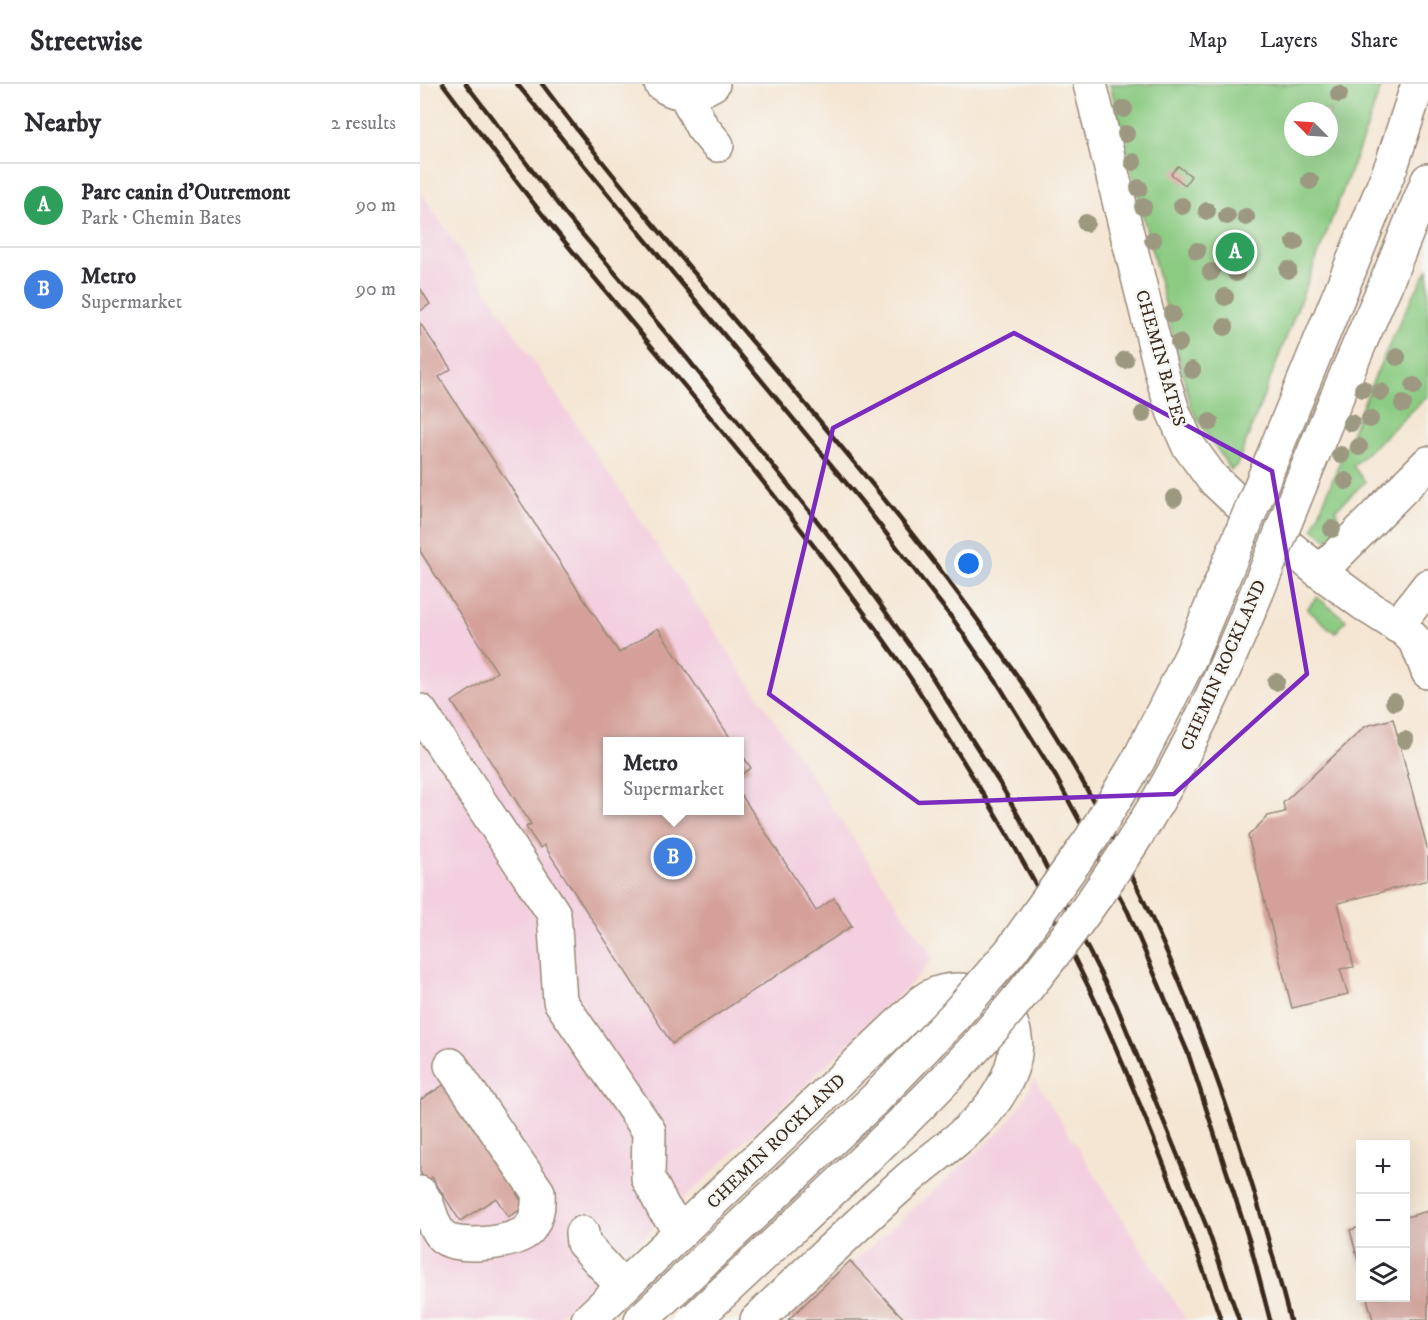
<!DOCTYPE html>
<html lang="en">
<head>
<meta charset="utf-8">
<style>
  :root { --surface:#fff; --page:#f2f2f3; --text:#2b2b33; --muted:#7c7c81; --line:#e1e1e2; --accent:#c8321e }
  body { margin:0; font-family:"IM FELL DW Pica",serif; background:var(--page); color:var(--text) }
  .controls { position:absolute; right:18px; bottom:18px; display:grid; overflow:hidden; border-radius:0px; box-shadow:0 6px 24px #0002 }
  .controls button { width:54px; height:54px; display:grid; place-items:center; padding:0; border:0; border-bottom:2px solid var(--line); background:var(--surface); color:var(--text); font:30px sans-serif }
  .compass { position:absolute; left:864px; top:18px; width:54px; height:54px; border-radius:50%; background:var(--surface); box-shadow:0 6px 24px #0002; rotate:294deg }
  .you { position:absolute; left:549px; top:480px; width:21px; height:21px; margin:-15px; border:4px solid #fff; border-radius:50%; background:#1a73e8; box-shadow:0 0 0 9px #1a73e833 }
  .badge { display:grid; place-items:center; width:39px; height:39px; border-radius:50%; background:var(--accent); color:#fff; font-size:20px; font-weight:700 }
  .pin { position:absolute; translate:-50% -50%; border:3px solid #fff; box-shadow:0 2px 6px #0006 }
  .popup { position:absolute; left:183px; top:653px; width:141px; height:78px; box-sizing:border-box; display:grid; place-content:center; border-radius:0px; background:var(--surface); filter:drop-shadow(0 2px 4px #0005); font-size:20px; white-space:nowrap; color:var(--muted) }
  .popup b { font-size:22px; color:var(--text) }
  .popup::after { content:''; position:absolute; left:50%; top:100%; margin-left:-12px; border:12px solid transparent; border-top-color:var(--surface) }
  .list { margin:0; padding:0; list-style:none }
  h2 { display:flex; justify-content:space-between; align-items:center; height:78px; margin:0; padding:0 24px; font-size:26px }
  h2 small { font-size:20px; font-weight:400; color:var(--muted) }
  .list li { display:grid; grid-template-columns:39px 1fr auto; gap:18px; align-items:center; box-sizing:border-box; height:84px; padding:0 24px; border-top:2px solid var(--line) }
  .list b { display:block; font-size:22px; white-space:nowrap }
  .list p { margin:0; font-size:20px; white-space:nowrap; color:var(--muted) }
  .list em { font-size:20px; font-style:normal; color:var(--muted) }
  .icon { flex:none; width:33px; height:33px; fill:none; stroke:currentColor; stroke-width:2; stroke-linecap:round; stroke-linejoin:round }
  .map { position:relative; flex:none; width:1008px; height:1236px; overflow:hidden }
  header { display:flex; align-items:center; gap:36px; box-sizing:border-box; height:84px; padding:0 30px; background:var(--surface); border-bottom:2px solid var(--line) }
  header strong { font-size:28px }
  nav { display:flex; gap:33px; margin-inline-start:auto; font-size:21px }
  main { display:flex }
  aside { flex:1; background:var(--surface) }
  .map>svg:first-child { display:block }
  .built { fill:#f3cfdf; fill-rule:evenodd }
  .green { fill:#8bcb82; stroke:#637a50; stroke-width:1.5; fill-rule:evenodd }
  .building { fill:#d4a099 }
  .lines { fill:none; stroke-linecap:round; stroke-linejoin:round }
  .minor-casing { stroke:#988878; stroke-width:36 }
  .minor { stroke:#fff; stroke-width:33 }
  .rail { stroke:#3b2a1e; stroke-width:4.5 }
  .minor-bridge-casing { stroke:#988878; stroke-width:36; stroke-linecap:butt }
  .minor-bridge { stroke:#fff; stroke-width:33 }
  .tree { fill:#9c9980 }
  .marked { fill:none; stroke:#7b2cbf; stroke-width:4.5; stroke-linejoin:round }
  .labels { text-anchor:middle; stroke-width:5; stroke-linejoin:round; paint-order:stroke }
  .street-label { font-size:18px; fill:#3b2a1e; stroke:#f6f6f2 }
</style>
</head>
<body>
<header>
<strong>Streetwise</strong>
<nav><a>Map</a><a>Layers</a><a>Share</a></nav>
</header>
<main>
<aside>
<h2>Nearby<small>2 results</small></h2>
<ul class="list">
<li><span class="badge" style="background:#2e9e5b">A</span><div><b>Parc canin d'Outremont</b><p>Park · Chemin Bates</p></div><em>90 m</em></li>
<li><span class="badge" style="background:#3f7fe0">B</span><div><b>Metro</b><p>Supermarket</p></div><em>90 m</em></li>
</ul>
</aside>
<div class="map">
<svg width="1008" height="1236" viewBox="0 0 1008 1236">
  <rect width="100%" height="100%" fill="#f6f6f2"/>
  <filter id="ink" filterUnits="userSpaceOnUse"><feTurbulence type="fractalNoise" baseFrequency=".0167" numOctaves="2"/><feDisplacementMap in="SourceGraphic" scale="12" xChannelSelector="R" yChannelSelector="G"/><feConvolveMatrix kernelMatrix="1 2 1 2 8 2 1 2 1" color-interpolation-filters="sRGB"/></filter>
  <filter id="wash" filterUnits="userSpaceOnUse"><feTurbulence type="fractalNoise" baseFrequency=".008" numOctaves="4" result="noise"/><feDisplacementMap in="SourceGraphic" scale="24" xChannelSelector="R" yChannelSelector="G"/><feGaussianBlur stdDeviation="1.35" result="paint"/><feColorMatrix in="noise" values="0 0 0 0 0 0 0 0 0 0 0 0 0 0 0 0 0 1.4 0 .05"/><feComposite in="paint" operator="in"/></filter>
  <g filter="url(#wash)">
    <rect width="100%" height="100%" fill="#f5e6d3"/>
    <path class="built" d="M0,107l513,767 -13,16 -56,56 -310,290h-134zM187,658h132v68h-132z
      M614,994l152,242h-394l66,-62 146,-130 19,-26z"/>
    <path class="green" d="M690,0h272l-17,49 -128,332 -6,5 -27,-40 -13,-23zM873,27h36v36h-36z
      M1008,185v127l-75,70 12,16 -29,27 5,24 -13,7 -15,-12c36,-87 68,-177 115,-259z
      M897,513l29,23 -11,13 -28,-24z"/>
    <g id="blocks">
      <path class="building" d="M758,82l13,10 -6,9 -14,-11z
        M0,204l10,16 -10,7z
        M0,239l31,46 -12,8 180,276 39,-25 75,114h-126v68h132v-19l77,120 18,-13 18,28 -180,118 -128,-199 -4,3 -14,-21 5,-3 -79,-122 45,-30 -77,-121z
        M973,635l35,132v29l-90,23 16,64 -14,2 8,25 -56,14 -44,-172 20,-20 17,-4 -2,-9 83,-77z
        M319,666l12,18 -12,8z
        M25,1000l77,105 -6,4 9,14 -17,10 -12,-19 -36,23 -28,-44 -6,5 -6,-10v-72z
        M1008,1127v109h-55l-6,-22h39v-81z
        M940,1143v41l-10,-38z
        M430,1177l55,59h-117z"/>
    </g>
  </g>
  <g filter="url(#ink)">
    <use href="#blocks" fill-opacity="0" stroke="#988878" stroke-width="1.5"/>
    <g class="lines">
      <defs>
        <path id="minor" d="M241,0c17,13 35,10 52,0
          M670,0l74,298 9,29 15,34 24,33 47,44 61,50 45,33 41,26 11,12 11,29
          M265,10l17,33 15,18
          M929,187l43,-107 26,-80
          M965,202l43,-106
          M900,488l108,-109
          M977,542l31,-40
          M0,627l134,203 6,87 89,130 -1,47 16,31 18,22
          M0,1109c12,13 10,34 24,45 15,11 74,6 86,-10 7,-10 9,-23 8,-36l-87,-127
          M162,1149l1,10 40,44
          M168,1236l335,-319c32,-24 86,-7 92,36 3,20 -7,43 -18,60 -22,34 -60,56 -90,83 -51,45 -101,93 -150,140
          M221,1236l36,-34"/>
      </defs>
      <use href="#minor" class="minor-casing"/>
      <use href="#minor" class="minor"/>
      <path class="rail" d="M23,0c36,47 70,95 108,141 120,147 246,289 354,445 17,25 32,50 48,75 50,79 97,161 137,245 50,108 92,218 131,330
        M46,0l100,131 121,143 158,198 82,113 75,118 35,62 79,155 92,226 31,90
        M97,0l344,417 94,121 45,65 56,90 72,135 60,141 62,190 20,77
        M122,0c152,202 331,382 474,590 132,195 216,419 274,646"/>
      <defs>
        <path id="minor-bridge" d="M257,1202l200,-189 77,-80 57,-66 80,-112 47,-78 53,-105 158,-385
          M274,1236c94,-90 193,-177 282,-273 57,-62 108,-131 154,-201 63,-96 107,-203 149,-308 34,-85 69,-169 106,-252"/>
      </defs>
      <use href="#minor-bridge" class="minor-bridge-casing"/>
      <use href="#minor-bridge" class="minor-bridge"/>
    </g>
    <g class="tree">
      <circle cx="919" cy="10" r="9"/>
      <circle cx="704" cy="25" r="9"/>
      <circle cx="706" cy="50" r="9"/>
      <circle cx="713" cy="78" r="9"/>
      <circle cx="890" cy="97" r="9"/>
      <circle cx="719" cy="104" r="9"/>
      <circle cx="762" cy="122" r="9"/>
      <circle cx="723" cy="123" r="9"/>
      <circle cx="787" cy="127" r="9"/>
      <circle cx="807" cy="132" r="9"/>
      <circle cx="826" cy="133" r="9"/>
      <circle cx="666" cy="139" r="9"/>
      <circle cx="733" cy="156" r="9"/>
      <circle cx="875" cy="158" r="9"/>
      <circle cx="777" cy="167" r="9"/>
      <circle cx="804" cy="167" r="9"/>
      <circle cx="868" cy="186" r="9"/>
      <circle cx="791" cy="188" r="9"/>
      <circle cx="816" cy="189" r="9"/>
      <circle cx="805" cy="213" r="9"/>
      <circle cx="752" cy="230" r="9"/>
      <circle cx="805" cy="243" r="9"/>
      <circle cx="759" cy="259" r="9"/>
      <circle cx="977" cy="273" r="9"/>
      <circle cx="705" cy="276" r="9"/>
      <circle cx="772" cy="286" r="9"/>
      <circle cx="994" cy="302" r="9"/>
      <circle cx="943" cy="305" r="9"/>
      <circle cx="961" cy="308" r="9"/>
      <circle cx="983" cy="320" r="9"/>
      <circle cx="723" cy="330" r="9"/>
      <circle cx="950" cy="335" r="9"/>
      <circle cx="790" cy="338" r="9"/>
      <circle cx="931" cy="339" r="9"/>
      <circle cx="939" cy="363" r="9"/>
      <circle cx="921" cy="371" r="9"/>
      <circle cx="926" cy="397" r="9"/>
      <circle cx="754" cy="414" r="9"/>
      <circle cx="912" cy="445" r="9"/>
      <circle cx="856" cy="598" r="9"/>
      <circle cx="974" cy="618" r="9"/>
      <circle cx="985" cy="656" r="9"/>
    </g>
  </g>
  <path class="marked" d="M594,249l258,138 35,203 -133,120 -255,9 -150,-109 64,-266z"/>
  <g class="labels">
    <g class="street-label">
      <text transform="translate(741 274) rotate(74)" y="6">CHEMIN BATES</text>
      <text transform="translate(803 581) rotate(-66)" y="6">CHEMIN ROCKLAND</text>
      <text transform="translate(356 1057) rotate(-44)" y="6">CHEMIN ROCKLAND</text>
    </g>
  </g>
</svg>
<div class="controls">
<button>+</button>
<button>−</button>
<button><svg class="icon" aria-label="layers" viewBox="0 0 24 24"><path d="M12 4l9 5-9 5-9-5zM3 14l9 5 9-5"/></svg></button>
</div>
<svg class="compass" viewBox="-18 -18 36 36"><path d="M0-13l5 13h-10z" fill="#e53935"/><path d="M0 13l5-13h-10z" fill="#7c7c81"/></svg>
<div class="you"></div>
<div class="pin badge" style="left:815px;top:168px;background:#2e9e5b">A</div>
<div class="pin badge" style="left:253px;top:773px;background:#3f7fe0">B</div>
<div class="popup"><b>Metro</b>Supermarket</div>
</div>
</main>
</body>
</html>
